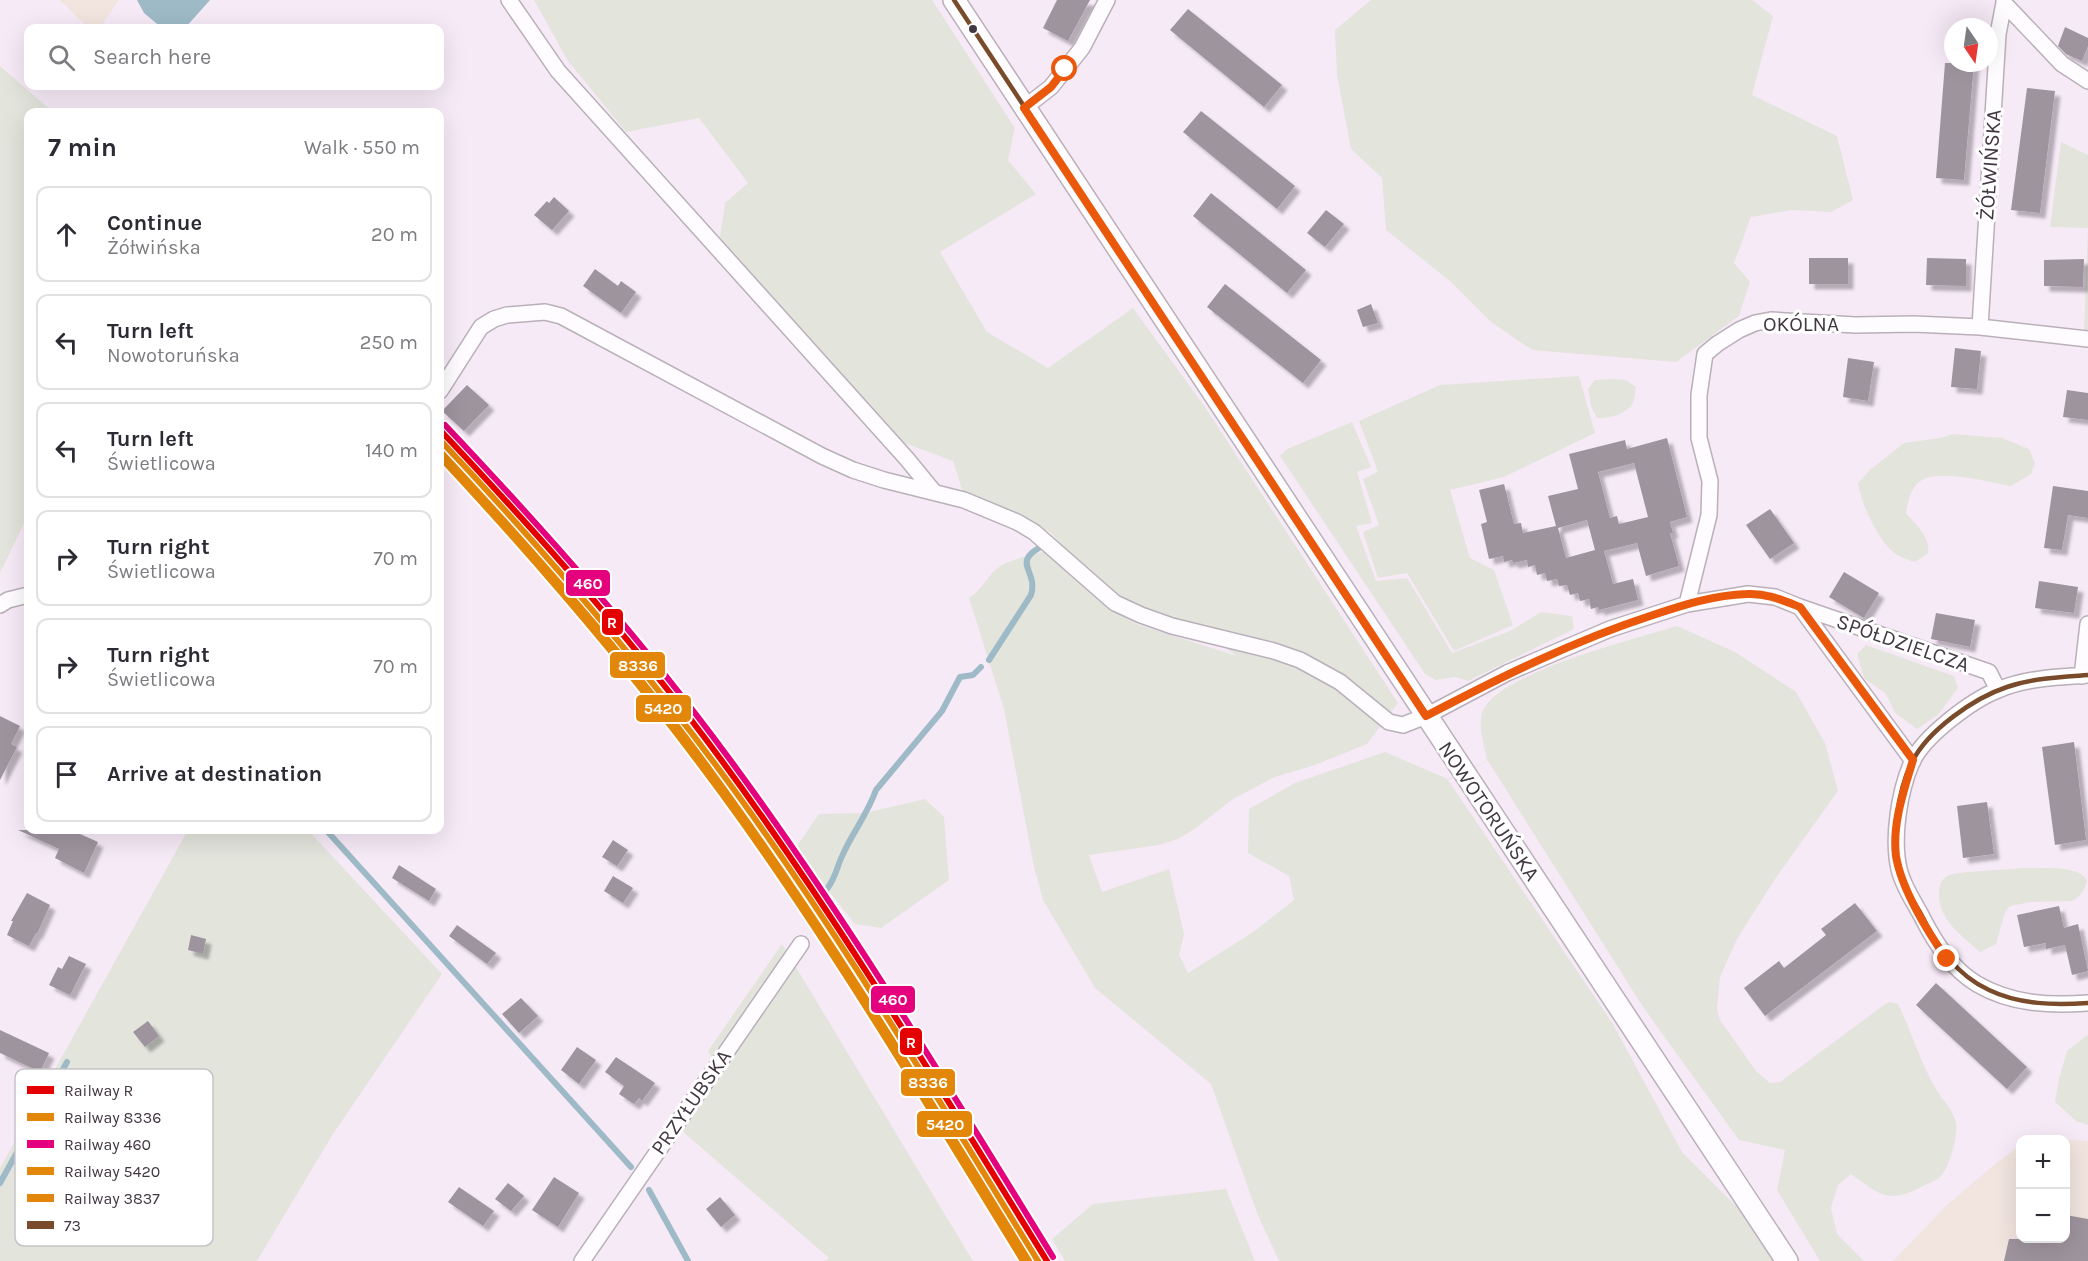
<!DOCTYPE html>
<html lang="en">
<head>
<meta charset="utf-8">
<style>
  :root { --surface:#fff; --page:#f2f2f3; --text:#2b2b33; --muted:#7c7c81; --line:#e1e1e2 }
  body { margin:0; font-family:Karla,sans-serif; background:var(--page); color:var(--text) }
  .controls { position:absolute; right:18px; bottom:18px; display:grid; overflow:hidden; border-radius:12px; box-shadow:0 6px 24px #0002 }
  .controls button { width:54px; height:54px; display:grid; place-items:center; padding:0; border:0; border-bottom:2px solid var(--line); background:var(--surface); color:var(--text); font:30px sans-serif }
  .compass { position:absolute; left:1944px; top:18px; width:54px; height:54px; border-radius:50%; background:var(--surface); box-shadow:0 6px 24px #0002; rotate:167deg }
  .stop { position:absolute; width:18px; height:18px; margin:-14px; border:4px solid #ea580c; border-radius:50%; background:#fff }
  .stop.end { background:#ea580c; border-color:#fff; box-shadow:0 2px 6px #0008 }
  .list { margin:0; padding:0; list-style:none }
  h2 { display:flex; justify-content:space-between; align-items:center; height:78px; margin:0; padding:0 24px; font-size:26px }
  h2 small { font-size:20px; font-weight:400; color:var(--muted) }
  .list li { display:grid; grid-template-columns:39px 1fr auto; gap:18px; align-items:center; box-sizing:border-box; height:96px; margin:0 12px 12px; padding:0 12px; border:2px solid var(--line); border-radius:12px }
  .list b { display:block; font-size:22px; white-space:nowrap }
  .list p { margin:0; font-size:20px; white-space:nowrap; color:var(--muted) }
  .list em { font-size:20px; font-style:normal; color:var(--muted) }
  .icon { flex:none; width:33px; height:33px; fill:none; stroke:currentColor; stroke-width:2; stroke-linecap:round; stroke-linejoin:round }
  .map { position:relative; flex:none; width:2088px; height:1261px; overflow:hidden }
  .search { position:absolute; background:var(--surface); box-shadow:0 6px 24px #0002; left:24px; top:24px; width:420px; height:66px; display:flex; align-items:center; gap:15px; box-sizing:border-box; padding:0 21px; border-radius:12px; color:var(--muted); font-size:22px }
  .panel { position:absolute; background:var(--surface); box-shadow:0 6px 24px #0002; left:24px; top:108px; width:420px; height:726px; border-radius:12px }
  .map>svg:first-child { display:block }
  .industrial { fill:#f2e5e0 }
  .green { fill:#e3e4dc }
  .water { fill:#9dbac6 }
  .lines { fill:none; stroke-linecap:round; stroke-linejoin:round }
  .stream { stroke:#9dbac6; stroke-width:6 }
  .building { fill:#9e949e; fill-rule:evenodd; filter:url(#shadow) }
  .street-casing { stroke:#b9b0ba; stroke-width:18 }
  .secondary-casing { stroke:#b9b0ba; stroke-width:24 }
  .street { stroke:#fefcfe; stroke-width:15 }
  .secondary { stroke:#fefcfe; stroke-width:21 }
  .bus-1-casing { stroke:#fff; stroke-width:9 }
  .bus-1 { stroke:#7a4b2a; stroke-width:4.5 }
  .rail-1-casing { stroke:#fff; stroke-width:10 }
  .rail-2-casing { stroke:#fff; stroke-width:10 }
  .rail-3-casing { stroke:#fff; stroke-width:10 }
  .rail-4-casing { stroke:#fff; stroke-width:10 }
  .rail-5-casing { stroke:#fff; stroke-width:10 }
  .rail-1 { stroke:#e50000; stroke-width:6 }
  .rail-2 { stroke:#e3870a; stroke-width:6 }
  .rail-3 { stroke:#e5007d; stroke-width:6 }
  .rail-4 { stroke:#e3870a; stroke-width:6 }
  .rail-5 { stroke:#e3870a; stroke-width:6 }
  .route { stroke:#ea580c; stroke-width:8 }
  .bus-dot { fill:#423842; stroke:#fff; stroke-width:2 }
  .labels { text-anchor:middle; stroke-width:6; stroke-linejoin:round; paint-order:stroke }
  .street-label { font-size:21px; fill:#423842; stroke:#fff }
  .key { fill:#fff; stroke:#c6c3c6; stroke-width:1.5 }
  .key-label { font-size:16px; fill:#423842 }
  .line-badge { stroke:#fff; stroke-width:2 }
  .badge-label { font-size:16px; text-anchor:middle; font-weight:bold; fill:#fff }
</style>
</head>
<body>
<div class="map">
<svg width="2088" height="1261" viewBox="0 0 2088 1261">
  <defs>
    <filter id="shadow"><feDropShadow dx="5.5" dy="5.5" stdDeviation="1.5" flood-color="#0004"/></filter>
  </defs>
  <rect width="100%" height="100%" fill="#f7eaf7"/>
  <path class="industrial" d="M60,0h59l-19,28h-12z
    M2041,1137l47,4v120h-195l54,-56 48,-41 25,-19v93h46v-98l-38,-1z"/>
  <path class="green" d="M534,0h398l83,128 -7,32 28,34 -96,58 47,80 61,36 85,-60 72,99 193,296 -31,41 -52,21 -40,12 -42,22 -40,31 -15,9 -19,6 -70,10 13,37 67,-23 15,65 -5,21 9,18 64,-40 42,-33 -5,-24 -41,-23 1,-44 46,-26 90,-31 63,27 39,-18c-2,-16 -12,-39 -2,-54 22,-36 149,-68 192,-81l58,26 61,40 29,51 13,48 -63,88 -38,60 -17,38 -3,31 3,12 36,51 14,12 10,-1 104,-77 6,-3 8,2c13,26 21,54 35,80 6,12 18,23 22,35 5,13 -5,47 -14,57 -5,5 -14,8 -20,11 -34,18 -43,6 -70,-13l-13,11 -7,23 6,26 27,27h-44l-43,-71 8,-40 -46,-10 -96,-133 -155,-246 -40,19 165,244 69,128 61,61 31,48h-495l-22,-48 -46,-129 -116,-96 -52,-88 -9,-33 -30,-158 -35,-111c15,-9 19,-26 35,-34 12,-6 29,-9 42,-13l26,26 44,35 23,13 98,31 -31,-21 -65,-20 -61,-50 -30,-33 -86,-36 -11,-35 -49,-18 -146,-158 -38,-48 5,-34 23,-20 -49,-65 -73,14 -58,-71z
    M1371,0h381l21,16 -21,79 85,41 16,64 -22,12 -39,-2 -41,7 -17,46 16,19 -11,34 -63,46 -144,-12 -41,-28 -40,-40 -65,-52 -4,-52 -31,-29 -14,-74 -2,-45z
    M0,66l53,46h-25v403l-28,58z
    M2061,142l27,13v177h-4l4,-104 -38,-1z
    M1579,376l16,57 -91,44 -54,13 20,68 24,12 19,55 -59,26 -47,-78 -29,5 -15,-46 16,-7 -16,-46 15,-7 -19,-51 81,-36z
    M1611,379l15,1 10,7c-1,5 -1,12 -3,16 -6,11 -25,16 -36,15l-6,-12 -3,-17 7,-9z
    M1352,422l19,45 -14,5 15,51 -16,3 20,55 31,-3 45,75 58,-22 31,-19 31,4 2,13 -106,52 -13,-4 -19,3 -11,-6 -145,-218 7,-7z
    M1953,434l49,4 27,11 6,14 -4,11 -20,12c-22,-4 -70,-17 -89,-6 -11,6 -14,22 -16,33 9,11 25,24 22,40l-13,9c-6,-2 -13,-4 -18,-7 -18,-12 -36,-51 -39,-72l12,-13 34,-27 36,-5z
    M1866,645l88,31 4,12 -20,27 -21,14 -22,-16 -9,-19 -22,-16 -7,-24z
    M925,799l19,18 5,63 -68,48 -26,-4 -28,-35 -30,-43 22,-32 46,-1z
    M188,830h120l134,144 -109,160 -76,127h-257v-93z
    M2022,868c18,1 55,-4 65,12 -1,9 -7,17 -15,21l-41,1 -21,4 -5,6 -9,32 -16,8c-19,-17 -42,-32 -41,-60 0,-6 2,-12 8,-16 10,-5 60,-6 75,-8z
    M782,944l191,317h-149l5,-3 -147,-127 39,-60 -13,-20z
    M2087,1035h1v90l-12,-4 -21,-19 4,-23 8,-28z
    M1226,1189l29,72h-190l-13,-22 41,-35z"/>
  <path class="water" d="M137,0h73l-25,28h-23l-18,-15z"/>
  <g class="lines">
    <path class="stream" d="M989,660l42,-65c8,-26 -23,-32 15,-51
      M326,830l305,337
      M827,889c10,-14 9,-21 16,-35 10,-22 25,-41 33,-64l66,-79 18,-34 13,-2 8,-8
      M0,1183l67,-121
      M649,1190l39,71"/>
  </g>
  <path class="building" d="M1057,0h33l-22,41 -25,-13z
    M1188,9l94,76 -18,22 -94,-77z
    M2065,27l23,11v8l-6,15 -16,-7 -8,-8z
    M1945,63h29l-10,117 -28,-2z
    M2027,88l28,3 -15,122 -29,-3z
    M1201,111l94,75 -18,23 -94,-77z
    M1211,193l95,77 -19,23 -94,-77z
    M554,197l15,14 -17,19 -18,-15 13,-14 2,2z
    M1326,210l18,14 -19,23 -18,-14z
    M1809,258h39v26h-39z
    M1927,258l39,1v27l-40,-1z
    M2084,259l-1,28 -39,-1v-26z
    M595,269l23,17 3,-5 15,11 -15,21 -38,-27z
    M1225,284l96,76 -18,23 -96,-76z
    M1371,304l7,19 -15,4 -6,-17z
    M1955,348l26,3 -4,38 -26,-2z
    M1848,358l26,4 -6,39 -25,-4z
    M467,385l22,20 -25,26 -22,-20z
    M2067,390l21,3v27l-25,-3z
    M1667,438l20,79 -17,5 3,11h-3l9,33 -33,10 -9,-33 -33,8 9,33 20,-5 5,21 -39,10 -1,-3 -7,2 -2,-10 -9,2 -2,-8 -8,2 -3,-10 -8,1 -2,-7 -10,2 -2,-8 -8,2 -2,-10 -7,2 -1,-7 -14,3 -1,-3 -8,2 -1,-6 -14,3 -8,-35 6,-2 -8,-32 25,-6 10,40 7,-1 2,10 33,-7 -8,-30 30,-7 -9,-35 56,-14 2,9zM1634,463l14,54 -29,7 -2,-8 -7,2 -12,-46zM1587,520l8,30 -29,8 -8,-30z
    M2053,486l35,5v27l-20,-3 -6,35 -18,-2z
    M1770,509l24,34 -24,16 -24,-34z
    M1844,572l35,21 -15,25 -35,-21z
    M2039,581l39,6 -4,26 -39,-5z
    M1936,613l39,7 -5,27 -39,-8z
    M0,716l20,10 -9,18 6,3 -17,33z
    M2074,742l12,98 -31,5 -13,-98z
    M1987,802l7,52 -31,4 -6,-52z
    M18,830h53l27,12 -14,31 -29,-15 4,-9z
    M613,840l15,10 -11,16 -15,-9z
    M399,865l37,24 -7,12 -37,-23z
    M613,876l20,12 -10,15 -19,-12z
    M27,893l23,12 -13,29 -1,-1 -7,13 -22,-11 6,-14h-2z
    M1855,903l22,28 -112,85 -21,-28 35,-27 5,7 42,-33 -5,-6z
    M2059,906l5,22 14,-4 10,47 -16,4 -7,-30 -19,4v-6l-22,4 -7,-32z
    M457,925l39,28 -9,11 -38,-28z
    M191,935l15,4 -3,15 -15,-4z
    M69,956l17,8 -16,31 -21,-10 9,-18 4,2z
    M1936,983l91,84 -20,22 -91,-84z
    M521,998l17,18 -19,17 -17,-19z
    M148,1021l11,15 -14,11 -12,-15z
    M0,1030l49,23 -9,19 -40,-19z
    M577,1047l19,13 -17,24 -18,-14z
    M616,1057l39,26 -13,18 -3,-3 -5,6 -15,-10 5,-8 -19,-14z
    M554,1177l25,16 -21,34 -26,-17z
    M508,1183l16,13 -13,15 -16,-12z
    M459,1187l35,24 -11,15 -35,-24z
    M720,1197l15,18 -14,12 -15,-18z
    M2066,1215l22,4v42h-84l5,-22h57z"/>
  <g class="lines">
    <defs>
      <path id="street" d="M509,0l49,71 349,388 27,33
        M2004,0v3l58,61 26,17
        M1024,108l27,-21 31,-39 25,-48
        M1980,327l18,-293 6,-31
        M440,391l41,-64 13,-8 13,-4 38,-3 16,4 261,140 31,14 31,10 80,20 53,22 17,10 81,71 26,12 31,11 102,25 26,9 40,22 49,40 14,3 23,-9 81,-43 103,-44 77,-25 61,-10 27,3 25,10 189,65 9,18
        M1687,604l22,-89 1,-34 -11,-43v-43l6,-41 12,-10 22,-14 16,-7 16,-3 84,5 59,-1 66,3 108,12
        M0,605l8,-5 20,-5
        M1800,607l113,154
        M2088,675c-30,2 -62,3 -90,15 -26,10 -74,46 -86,72 -13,30 -20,76 -13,107 4,18 16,34 24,50 13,25 29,50 54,65 34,20 73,22 111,19
        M2082,676l6,-52
        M582,1261l219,-317"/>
      <path id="secondary" d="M954,0l833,1261"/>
    </defs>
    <use href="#street" class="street-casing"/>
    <use href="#secondary" class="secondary-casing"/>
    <use href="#street" class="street"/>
    <use href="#secondary" class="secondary"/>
    <defs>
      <path id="bus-1" d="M954,0l472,716
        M2088,675c-27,2 -55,3 -81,12 -33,11 -79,43 -95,75 -15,30 -20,74 -13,107 4,17 14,31 22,45 16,32 35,61 68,76 31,15 66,15 99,13
        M1426,716c73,-39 146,-75 224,-100 31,-10 65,-21 97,-22 19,-1 36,6 53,13l113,154"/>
    </defs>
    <use href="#bus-1" class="bus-1-casing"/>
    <use href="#bus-1" class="bus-1"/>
    <defs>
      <path id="rail-1" d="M440,430c100,106 196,214 282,331 118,160 220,331 325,500"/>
      <path id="rail-2" d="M440,440c97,103 190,210 275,324 118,158 219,329 323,497"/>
      <path id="rail-3" d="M445,425c100,106 197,215 283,332 118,160 221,331 325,500"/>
      <path id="rail-4" d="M440,451c95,102 188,207 270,319 116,158 217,325 319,491"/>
      <path id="rail-5" d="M440,457c108,116 211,237 303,366 100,141 189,290 280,438"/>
    </defs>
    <use href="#rail-1" class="rail-1-casing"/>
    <use href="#rail-2" class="rail-2-casing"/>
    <use href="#rail-3" class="rail-3-casing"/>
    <use href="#rail-4" class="rail-4-casing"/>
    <use href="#rail-5" class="rail-5-casing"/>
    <use href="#rail-1" class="rail-1"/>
    <use href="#rail-2" class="rail-2"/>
    <use href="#rail-3" class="rail-3"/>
    <use href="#rail-4" class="rail-4"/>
    <use href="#rail-5" class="rail-5"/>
  </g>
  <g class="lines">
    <path class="route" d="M1065,69l-14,18 -27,21 402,608c75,-39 147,-75 227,-101 30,-10 61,-20 94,-21 19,-1 35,6 53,13l113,153c-9,30 -21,64 -17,96 5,32 32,77 51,103"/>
  </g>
  <circle class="bus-dot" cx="973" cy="29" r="5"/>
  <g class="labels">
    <g class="street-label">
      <text transform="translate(1990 165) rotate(-86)" y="7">ŻÓŁWIŃSKA</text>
      <text x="1801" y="331">OKÓLNA</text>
      <text transform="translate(1903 643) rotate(19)" y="7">SPÓŁDZIELCZA</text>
      <text transform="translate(1489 811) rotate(56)" y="7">NOWOTORUŃSKA</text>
      <text transform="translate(691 1102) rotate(-55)" y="7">PRZYŁUBSKA</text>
    </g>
  </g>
  <rect x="15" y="1069" width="198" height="177" rx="9" class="key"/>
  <rect x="27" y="1086" width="27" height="8" fill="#e50000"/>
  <rect x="27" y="1113" width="27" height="8" fill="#e3870a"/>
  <rect x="27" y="1140" width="27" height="8" fill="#e5007d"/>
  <rect x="27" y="1167" width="27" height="8" fill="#e3870a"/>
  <rect x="27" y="1194" width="27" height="8" fill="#e3870a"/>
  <rect x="27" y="1221" width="27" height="8" fill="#7a4b2a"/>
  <g class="key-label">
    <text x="64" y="1096">Railway R</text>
    <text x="64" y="1123">Railway 8336</text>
    <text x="64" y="1150">Railway 460</text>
    <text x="64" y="1177">Railway 5420</text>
    <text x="64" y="1204">Railway 3837</text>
    <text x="64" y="1231">73</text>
  </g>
  <g class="line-badge">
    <rect x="565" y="569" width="46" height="28" rx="6" fill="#e5007d"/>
    <rect x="601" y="608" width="23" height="28" rx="6" fill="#e50000"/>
    <rect x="609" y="651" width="57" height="28" rx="6" fill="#e3870a"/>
    <rect x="635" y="694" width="57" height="29" rx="6" fill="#e3870a"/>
    <rect x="870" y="985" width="46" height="29" rx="6" fill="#e5007d"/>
    <rect x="899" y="1027" width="24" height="29" rx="6" fill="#e50000"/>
    <rect x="900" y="1068" width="56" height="29" rx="6" fill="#e3870a"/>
    <rect x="916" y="1110" width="57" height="28" rx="6" fill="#e3870a"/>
  </g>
  <g class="badge-label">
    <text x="588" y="589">460</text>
    <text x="612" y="628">R</text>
    <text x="638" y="671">8336</text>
    <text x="663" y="714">5420</text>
    <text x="893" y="1005">460</text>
    <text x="911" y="1048">R</text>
    <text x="928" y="1088">8336</text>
    <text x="945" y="1130">5420</text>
  </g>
</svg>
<div class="controls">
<button>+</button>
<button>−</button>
</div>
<svg class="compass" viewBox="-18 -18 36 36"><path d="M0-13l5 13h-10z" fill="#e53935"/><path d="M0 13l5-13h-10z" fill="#7c7c81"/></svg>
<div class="stop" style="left:1065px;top:69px"></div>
<div class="stop end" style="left:1947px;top:959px"></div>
<div class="search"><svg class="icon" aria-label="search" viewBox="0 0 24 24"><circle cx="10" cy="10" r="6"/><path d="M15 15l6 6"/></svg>Search here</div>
<section class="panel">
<h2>7 min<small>Walk · 550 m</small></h2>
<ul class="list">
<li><svg class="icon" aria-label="ahead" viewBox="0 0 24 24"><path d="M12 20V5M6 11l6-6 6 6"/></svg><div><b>Continue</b><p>Żółwińska</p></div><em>20 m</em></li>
<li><svg class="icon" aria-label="left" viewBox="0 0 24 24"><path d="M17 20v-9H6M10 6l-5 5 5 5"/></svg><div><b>Turn left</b><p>Nowotoruńska</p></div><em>250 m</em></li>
<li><svg class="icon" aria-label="left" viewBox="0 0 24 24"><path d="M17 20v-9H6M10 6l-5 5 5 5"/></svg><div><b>Turn left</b><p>Świetlicowa</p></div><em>140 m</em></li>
<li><svg class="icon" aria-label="right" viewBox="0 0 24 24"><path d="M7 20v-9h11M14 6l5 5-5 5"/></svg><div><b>Turn right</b><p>Świetlicowa</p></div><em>70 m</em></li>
<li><svg class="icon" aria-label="right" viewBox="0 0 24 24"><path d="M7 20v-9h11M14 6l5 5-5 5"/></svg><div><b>Turn right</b><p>Świetlicowa</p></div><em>70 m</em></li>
<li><svg class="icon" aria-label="arrive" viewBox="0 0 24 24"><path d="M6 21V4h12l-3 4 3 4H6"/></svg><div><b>Arrive at destination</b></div></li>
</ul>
</section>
</div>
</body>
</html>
